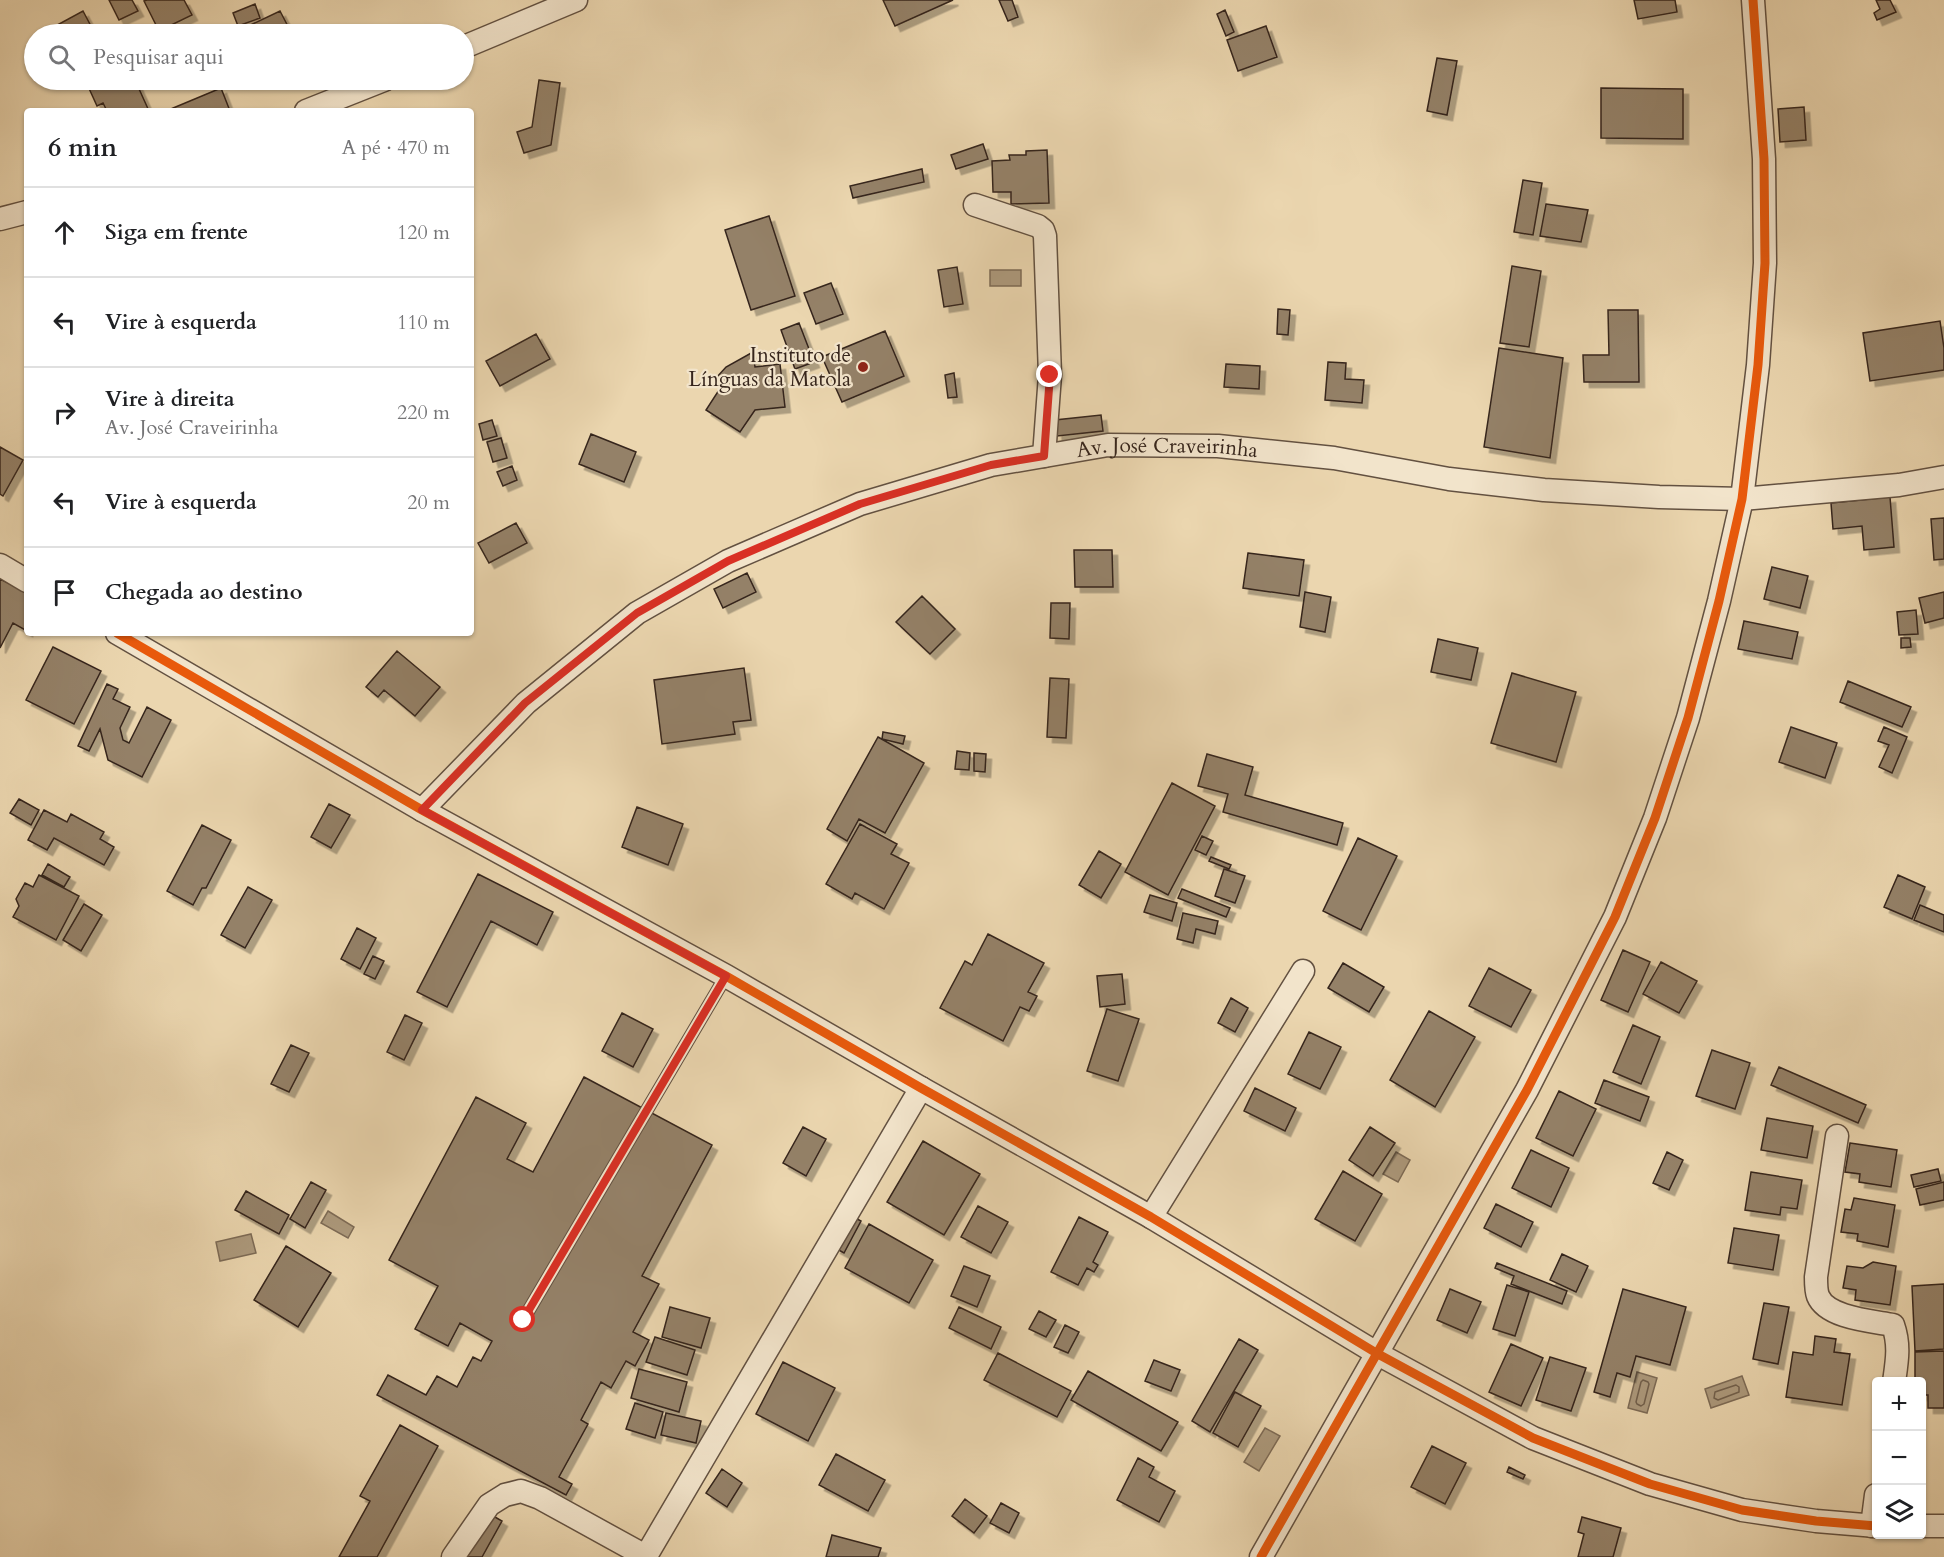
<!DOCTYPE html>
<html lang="pt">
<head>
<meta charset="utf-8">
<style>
  :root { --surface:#fff; --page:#f2f2f2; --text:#202124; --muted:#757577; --line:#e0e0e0 }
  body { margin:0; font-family:Cardo,serif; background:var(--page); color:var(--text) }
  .controls { position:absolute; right:18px; bottom:18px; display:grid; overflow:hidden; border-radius:6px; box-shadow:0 2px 4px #0004 }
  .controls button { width:54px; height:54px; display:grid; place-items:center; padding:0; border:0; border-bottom:2px solid var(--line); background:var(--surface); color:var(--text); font:30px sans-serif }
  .stop { position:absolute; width:18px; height:18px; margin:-14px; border:4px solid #d93025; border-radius:50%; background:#fff }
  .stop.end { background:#d93025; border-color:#fff; box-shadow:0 2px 6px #0008 }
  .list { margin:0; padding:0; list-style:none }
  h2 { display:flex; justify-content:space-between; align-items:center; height:78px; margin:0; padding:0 24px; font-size:26px }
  h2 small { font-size:20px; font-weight:400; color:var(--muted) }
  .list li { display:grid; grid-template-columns:39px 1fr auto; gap:18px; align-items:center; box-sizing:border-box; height:90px; padding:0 24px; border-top:2px solid var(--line) }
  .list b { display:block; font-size:22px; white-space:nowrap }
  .list p { margin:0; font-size:20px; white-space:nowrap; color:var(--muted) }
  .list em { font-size:20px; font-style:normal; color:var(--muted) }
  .icon { flex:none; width:33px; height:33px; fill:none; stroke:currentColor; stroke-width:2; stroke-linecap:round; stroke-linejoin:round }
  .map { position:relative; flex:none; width:1944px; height:1557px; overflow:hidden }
  .search { position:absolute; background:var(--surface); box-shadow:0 2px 4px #0004; left:24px; top:24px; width:450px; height:66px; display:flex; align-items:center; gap:15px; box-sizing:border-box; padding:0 21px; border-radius:33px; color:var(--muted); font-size:22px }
  .panel { position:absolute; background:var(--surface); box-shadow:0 2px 4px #0004; left:24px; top:108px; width:450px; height:528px; border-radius:6px }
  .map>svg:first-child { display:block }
  .water { fill:#ad9a7d; stroke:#7d6b56; stroke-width:1.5 }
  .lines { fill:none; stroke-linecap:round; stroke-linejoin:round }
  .shore { stroke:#72604c; stroke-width:1.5 }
  .building { fill:#948168; stroke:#36251c; stroke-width:1.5; filter:url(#shadow) }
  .service-casing { stroke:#635141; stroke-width:14 }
  .minor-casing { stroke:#635141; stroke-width:25 }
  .service { stroke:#f2e4cb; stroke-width:12 }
  .minor { stroke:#f2e4cb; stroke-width:22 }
  .cycleway-casing { stroke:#f2e4cb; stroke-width:13 }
  .cycleway { stroke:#e8590c; stroke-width:9 }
  .route { stroke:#d93025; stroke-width:8 }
  .poi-dot { fill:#8f2418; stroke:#f2e4cb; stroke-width:2 }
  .labels { text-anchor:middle; stroke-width:4.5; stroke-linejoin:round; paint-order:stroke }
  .poi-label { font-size:21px; fill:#36251c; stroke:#f2e4cb; text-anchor:end }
  .street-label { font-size:21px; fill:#36251c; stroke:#f2e4cb }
</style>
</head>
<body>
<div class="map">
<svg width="1944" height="1557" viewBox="0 0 1944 1557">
  <defs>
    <filter id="shadow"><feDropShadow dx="5.5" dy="5.5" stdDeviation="0" flood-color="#0004"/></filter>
  </defs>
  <rect width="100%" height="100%" fill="#ebd6af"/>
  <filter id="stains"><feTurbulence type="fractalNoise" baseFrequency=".00333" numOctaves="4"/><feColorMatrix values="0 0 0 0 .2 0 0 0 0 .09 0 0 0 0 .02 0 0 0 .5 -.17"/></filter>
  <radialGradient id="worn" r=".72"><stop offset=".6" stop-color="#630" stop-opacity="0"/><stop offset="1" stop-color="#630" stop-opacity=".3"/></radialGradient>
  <path class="water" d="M990,270h31v16h-31z
    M1396,1152l14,8 -12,22 -15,-8z
    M328,1211l26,16 -6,11 -27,-15z
    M251,1234l5,19 -36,8 -4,-19z
    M1637,1372l20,6 -10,35 -19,-5z
    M1742,1376l7,19 -38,13 -6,-19z
    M1265,1428l15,8 -21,35 -15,-9z"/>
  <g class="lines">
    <path class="shore" d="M1643,1380l5,2 1,2 -5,20 -3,2 -4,-2 -1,-2 5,-20z
      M1736,1385l3,2v5l-21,8 -4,-2 1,-6z"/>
  </g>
  <path class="building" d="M109,0h23l6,11 -19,9z
    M147,0h37l8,15 -33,16 -15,-30z
    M883,0h70l-58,26z
    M999,0h13l6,17 -10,4z
    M1634,0h41l2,12 -39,7z
    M1876,0h14l6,12 -19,8 -3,-7 6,-4z
    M255,4l5,14 -22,8 -5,-13z
    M1225,10l9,22 -8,4 -9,-22z
    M83,11l10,19 -9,4h-33l-3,-4z
    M280,11l12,23h-53l-1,-3z
    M1266,26l11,31 -39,14 -11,-31z
    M1437,58l20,3 -10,54 -20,-4z
    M98,80h37l14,31h-42l-4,-8 -6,3 -10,-22z
    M539,80l21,3 -9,62 -27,8 -7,-21 15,-5z
    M221,88l9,23h-64z
    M1601,88l82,1v50l-82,-1z
    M1804,107l2,33 -26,2 -2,-33z
    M983,144l5,15 -32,10 -5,-14z
    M1047,150l2,53 -38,1v-12h-18l-1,-31 18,-1 -1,-5h17v-4z
    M922,169l2,13 -71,16 -3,-12z
    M1523,180l19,3 -9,52 -19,-3z
    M1546,204l42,6 -7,32 -41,-6z
    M769,216l26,80 -44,14 -26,-80z
    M1512,266l29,5 -12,76 -29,-4z
    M957,267l6,37 -19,3 -6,-37z
    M831,283l12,31 -27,10 -12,-31z
    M1278,309l12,1 -2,25 -11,-1z
    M1608,310h30l1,72h-55l-1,-27h26z
    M1940,321l4,27v22l-74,11 -7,-48z
    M799,323l15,39 -19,7 -14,-39z
    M885,331l19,45 -62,26 -20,-45z
    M536,334l14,25 -50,27 -14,-25z
    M1499,348l64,10 -13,100 -66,-11z
    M753,352l2,15 25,-3 5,43 -30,3 -15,22 -34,-22 15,-23 -5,-9 10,-11z
    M1328,362l18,1 -1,16 19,1 -2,23 -37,-3z
    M1226,364l34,2 -1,23 -35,-2z
    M954,373l3,24 -9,1 -3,-23z
    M1101,415l2,16 -46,5 -2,-16z
    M492,420l5,16 -14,4 -4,-16z
    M591,434l45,18 -12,30 -45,-18z
    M501,438l6,20 -14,4 -6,-20z
    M0,447l23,13 -20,36 -3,-2z
    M512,466l5,14 -14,6 -6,-14z
    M1890,497l4,50 -30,3 -2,-24 -29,3 -2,-26z
    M1944,518v41l-10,1 -3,-41z
    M516,523l11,20 -38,20 -11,-20z
    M1074,550h38l1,37h-38z
    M1248,553l56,7 -5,36 -56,-8z
    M1772,567l36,9 -8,32 -36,-9z
    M747,573l9,19 -33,16 -9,-19z
    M0,579l27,13v39l-14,-8 -13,25z
    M1305,592l26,5 -6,35 -25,-5z
    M1944,592v26l-19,5 -6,-25z
    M922,596l33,33 -25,25 -34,-32z
    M1051,603h19l-1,36 -19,-1z
    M1916,610l2,24 -19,1 -2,-23z
    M1744,621l54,11 -6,27 -54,-10z
    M1901,638h9l1,9 -10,1z
    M1438,639l40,9 -7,32 -40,-8z
    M53,647l48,24 -27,53 -48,-24z
    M397,651l43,36 -25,29 -31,-26 -6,7 -12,-10z
    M744,668l7,52 -18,2 2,12 -73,10 -8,-64z
    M1512,673l64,19 -20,70 -65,-19z
    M1050,678l19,1 -3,59 -19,-1z
    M1848,681l63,26 -9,20 -62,-25z
    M107,684l11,5 -5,10 17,8 -10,21 3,12 6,3 18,-36 24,13 -29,57 -34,-17 -8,-31 -11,22 -11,-5z
    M1791,727l46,16 -12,35 -46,-16z
    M1884,727l23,10 -15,36 -13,-6 10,-22 -11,-4z
    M883,732l22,4 -2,8 -21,-5z
    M878,737l46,26 -39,70 -26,-14 -12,22 -20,-12z
    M957,751l13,2 -1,17 -14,-1z
    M974,753l12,1 -1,18 -11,-1z
    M1207,754l46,13 -8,28 98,28 -6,22 -114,-33 5,-18 -30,-8z
    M1172,783l43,23 -47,89 -43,-23z
    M19,799l20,11 -8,15 -21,-12z
    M329,804l21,11 -19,33 -20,-11z
    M637,807l46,17 -15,41 -46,-18z
    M44,810l23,12 4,-8 33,18 -4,7 14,8 -10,18 -50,-27 -7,12 -19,-10z
    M860,824l37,20 -6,10 18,9 -25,46 -29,-16 -3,6 -26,-15z
    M202,825l29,15 -25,48h-4l-9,17 -26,-14z
    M1202,836l11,5 -7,14 -11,-5z
    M1358,838l39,18 -36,74 -38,-19z
    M1099,851l22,13 -20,34 -22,-13z
    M1211,857l20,8 -2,4 -20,-8z
    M48,864l22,13 -6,10 -22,-12z
    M1224,869l21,7 -10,27 -20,-7z
    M478,874l75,38 -16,33 -46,-24 -44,86 -30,-15z
    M39,875l40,21 -23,44 -43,-23 6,-11 -3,-7 9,-16 8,4z
    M1898,875l27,12 -13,32 -28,-12z
    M248,887l24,13 -27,48 -24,-13z
    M1182,889l48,19 -4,9 -48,-19z
    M1150,895l27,8 -5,18 -28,-9z
    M84,904l18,11 -21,36 -18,-11z
    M1920,905l24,10v17l-30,-12z
    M1183,913l35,8 -3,13 -19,-5 -3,14 -16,-4z
    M357,928l19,10 -16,31 -19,-10z
    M988,934l56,29 -16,29 9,4 -8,15 -9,-4 -17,34 -63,-33 25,-47 7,4z
    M1623,950l27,12 -22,50 -27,-12z
    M373,956l11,5 -9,18 -11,-5z
    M1661,962l36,19 -18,32 -36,-19z
    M1343,963l41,24 -15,25 -41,-24z
    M1489,968l42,22 -20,37 -42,-21z
    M1122,974l3,30 -25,3 -3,-31z
    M1231,998l17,10 -13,24 -17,-9z
    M1107,1009l32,10 -21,62 -31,-10z
    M1429,1011l46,26 -40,70 -45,-27z
    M622,1013l31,16 -20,38 -31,-16z
    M405,1015l17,8 -18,37 -17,-8z
    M1633,1025l27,12 -19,47 -28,-12z
    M1309,1032l32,15 -21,42 -32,-15z
    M291,1045l18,8 -20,39 -18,-8z
    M1712,1050l38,13 -15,46 -39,-13z
    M1779,1067l87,38 -8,18 -87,-38z
    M584,1077l128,68 -70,131 17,8 -26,48 16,8 -14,26 -9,-5 -15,27 -10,-6 -20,38 7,4 -29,53 13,7 -6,11 -189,-100 11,-20 38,20 11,-19 20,11 16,-30 8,4 11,-20 -32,-18 -12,23 -33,-17 23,-43 -49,-26 87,-163 50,26 -19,36 26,13z
    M1604,1080l45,17 -9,24 -45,-18z
    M1255,1088l41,20 -11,23 -41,-20z
    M1559,1091l37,18 -23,47 -37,-18z
    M1767,1118l46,8 -6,32 -46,-8z
    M803,1127l23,12 -20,37 -23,-13z
    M1370,1127l25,16 -22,33 -24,-16z
    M923,1141l57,33 -36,61 -57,-33z
    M1850,1143l47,7 -6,37 -32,-5 1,-8 -15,-2z
    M1531,1150l38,18 -18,39 -39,-19z
    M1667,1152l16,8 -14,30 -16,-7z
    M1938,1169l3,12 -27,6 -3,-12z
    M1343,1171l39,23 -27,47 -40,-22z
    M1751,1172l51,8 -5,29 -16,-2 -1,8 -35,-5z
    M311,1182l15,8 -21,38 -15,-9z
    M1944,1182v18l-24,5 -4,-16z
    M246,1191l43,24 -10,19 -44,-24z
    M1854,1198l41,7 -7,42 -31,-6 1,-7 -17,-2 4,-23 6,1z
    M1496,1204l37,18 -12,25 -37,-19z
    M978,1206l30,16 -17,31 -30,-16z
    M852,1216l9,5 -17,32 -9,-5z
    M1079,1217l29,15 -15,30 5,3 -4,7 -7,-4 -9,17 -27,-13z
    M869,1224l64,36 -24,43 -64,-35z
    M1734,1228l45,7 -6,35 -45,-7z
    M286,1246l45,27 -33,54 -44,-27z
    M1562,1254l26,12 -12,26 -26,-12z
    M1873,1262l23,4 -6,39 -35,-5 1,-10 -13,-2 4,-22 16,2z
    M1497,1263l70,28 -5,13 -51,-20 3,-8 -19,-8z
    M964,1266l26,10 -13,31 -26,-11z
    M1944,1284v65l-29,2 -3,-65z
    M1507,1285l22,7 -14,44 -22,-7z
    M1450,1289l31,13 -14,31 -30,-13z
    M1623,1289l63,18 -16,58 -34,-9 -6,21 -13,-4 -7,24 -16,-5z
    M1764,1303l25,4 -11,57 -25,-5z
    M670,1307l40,11 -9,30 -39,-11z
    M959,1307l42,20 -10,22 -42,-21z
    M1039,1311l17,9 -10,17 -17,-8z
    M1065,1325l14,7 -11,21 -14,-6z
    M1815,1336l21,3 -2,13 16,2 -8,51 -56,-8 7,-45 20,3z
    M655,1337l40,13 -8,25 -41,-13z
    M1239,1339l19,11 -48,82 -18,-11z
    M1511,1344l32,14 -22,48 -32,-14z
    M1944,1351v57h-16v-13h-6v-13h-7v-30z
    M998,1353l73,38 -14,26 -73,-37z
    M1550,1357l36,11 -15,43 -35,-11z
    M1154,1360l26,10 -9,21 -26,-10z
    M783,1362l52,26 -27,53 -52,-27z
    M639,1369l48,13 -8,30 -48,-14z
    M1088,1371l90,51 -17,29 -90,-51z
    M1235,1392l26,14 -23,41 -25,-14z
    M635,1403l28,9 -8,26 -29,-9z
    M666,1413l35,8 -5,22 -35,-8z
    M400,1425l38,21 -61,111h-38l31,-56 -10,-5z
    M1432,1446l34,17 -21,41 -34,-17z
    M836,1454l49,26 -17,31 -49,-26z
    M1138,1458l16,9 -5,10 26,14 -16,31 -42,-22z
    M1509,1467l16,8 -2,4 -16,-7z
    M722,1469l20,14 -15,24 -21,-14z
    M965,1499l22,17 -13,17 -22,-17z
    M1001,1503l18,10 -10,20 -19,-10z
    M488,1513l14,8 -20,36h-19z
    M1582,1517l39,11 -8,29h-35l6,-23 -6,-2z
    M832,1535l49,13 -3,9h-52z"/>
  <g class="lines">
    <defs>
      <path id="service" d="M523,1320l203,-344"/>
      <g id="minor">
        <path d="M464,47l112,-47"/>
        <path d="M306,111l78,-31"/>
        <path d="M975,205l63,21 5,4 2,6 5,139 -6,81"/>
        <path d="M0,219l27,-7"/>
        <path d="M0,565l27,16"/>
        <path d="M117,633l305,177 304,166 195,112 230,129 227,137 155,84 117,46 92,26 74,11 60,5"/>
        <path id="s1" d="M422,810l104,-107 111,-90 91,-52 132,-57 131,-39 117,-20 110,1 116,12 115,21 95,11 115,7 83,2 157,-14 45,-8"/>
        <path d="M1837,1136l-21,141c0,5 0,14 2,19 9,22 54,25 75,29 7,20 4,36 1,57"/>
        <path d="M1151,1217l152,-246"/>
        <path d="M1872,1526l4,-31"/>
        <path d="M1922,1526h22"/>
        <path d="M646,1556l275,-468"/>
        <path d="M453,1557l36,-52 16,-10 16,-4 19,7 107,59"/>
        <path d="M1261,1557l266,-467 88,-173 40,-99 33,-100 31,-117 23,-102 16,-134 7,-102 -1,-104 -11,-159"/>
      </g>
    </defs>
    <use href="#service" class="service-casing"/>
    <use href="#minor" class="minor-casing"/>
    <use href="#service" class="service"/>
    <use href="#minor" class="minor"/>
    <defs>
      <path id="cycleway" d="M117,633l305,177 304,166 195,112 230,129 227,137 155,84 117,46 92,26 74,11 60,5
        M1261,1557l266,-467 88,-173 40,-99 33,-100 31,-117 23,-102 16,-134 7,-102 -1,-104 -11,-159"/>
    </defs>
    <use href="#cycleway" class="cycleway-casing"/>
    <use href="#cycleway" class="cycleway"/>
  </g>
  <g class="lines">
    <path class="route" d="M523,1320l203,-344 -304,-166 103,-107 112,-90 91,-52 132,-57 131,-39 53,-9 6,-81"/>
  </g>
  <circle class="poi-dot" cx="863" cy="367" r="6"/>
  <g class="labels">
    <g class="poi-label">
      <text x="851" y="362">Instituto de<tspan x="851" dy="24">Línguas da Matola</tspan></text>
    </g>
    <g class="street-label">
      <text dy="7" stroke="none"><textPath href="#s1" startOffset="855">Av. José Craveirinha</textPath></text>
    </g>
  </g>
  <rect width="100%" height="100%" filter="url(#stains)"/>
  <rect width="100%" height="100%" fill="url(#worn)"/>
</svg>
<div class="controls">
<button>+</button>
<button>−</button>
<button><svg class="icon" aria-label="layers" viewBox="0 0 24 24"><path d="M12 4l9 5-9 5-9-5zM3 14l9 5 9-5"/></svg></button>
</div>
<div class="stop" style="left:523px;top:1320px"></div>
<div class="stop end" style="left:1050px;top:375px"></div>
<div class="search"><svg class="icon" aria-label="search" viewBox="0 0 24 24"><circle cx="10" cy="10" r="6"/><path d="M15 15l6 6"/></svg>Pesquisar aqui</div>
<section class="panel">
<h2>6 min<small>A pé · 470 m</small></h2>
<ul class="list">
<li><svg class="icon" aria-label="ahead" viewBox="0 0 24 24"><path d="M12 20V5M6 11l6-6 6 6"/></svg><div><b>Siga em frente</b></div><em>120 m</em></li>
<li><svg class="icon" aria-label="left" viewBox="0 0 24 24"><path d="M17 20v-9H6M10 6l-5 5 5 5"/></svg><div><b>Vire à esquerda</b></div><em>110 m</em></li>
<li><svg class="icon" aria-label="right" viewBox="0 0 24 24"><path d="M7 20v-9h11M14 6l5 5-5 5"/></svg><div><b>Vire à direita</b><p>Av. José Craveirinha</p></div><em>220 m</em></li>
<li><svg class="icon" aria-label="left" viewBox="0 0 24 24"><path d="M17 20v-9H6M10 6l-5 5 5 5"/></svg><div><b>Vire à esquerda</b></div><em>20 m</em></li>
<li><svg class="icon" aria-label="arrive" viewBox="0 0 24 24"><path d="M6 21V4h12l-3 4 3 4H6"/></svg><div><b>Chegada ao destino</b></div></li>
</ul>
</section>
</div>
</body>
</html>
